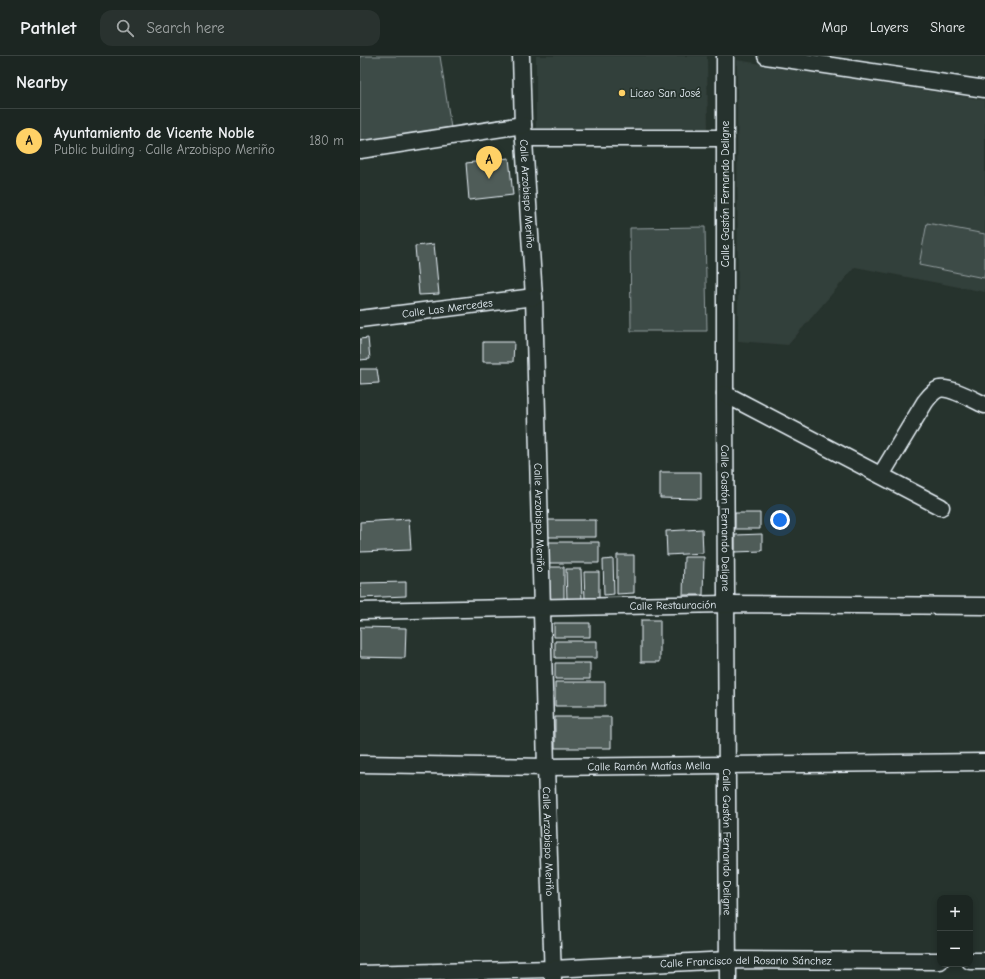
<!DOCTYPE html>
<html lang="en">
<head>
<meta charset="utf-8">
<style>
  :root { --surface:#1c2622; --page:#29322f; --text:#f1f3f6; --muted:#a0a5a5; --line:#3a4340; --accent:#ffd166 }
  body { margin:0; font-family:"Comic Neue",sans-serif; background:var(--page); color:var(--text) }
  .controls { position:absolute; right:12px; bottom:12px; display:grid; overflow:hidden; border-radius:8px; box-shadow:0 2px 6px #0003 }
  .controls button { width:36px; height:36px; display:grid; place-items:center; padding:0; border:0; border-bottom:1px solid var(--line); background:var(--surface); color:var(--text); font:20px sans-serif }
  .you { position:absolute; left:420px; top:464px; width:14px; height:14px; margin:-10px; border:3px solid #fff; border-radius:50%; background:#1a73e8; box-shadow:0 0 0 6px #1a73e833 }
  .badge { display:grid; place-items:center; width:26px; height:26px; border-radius:50%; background:var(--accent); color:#111; font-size:13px; font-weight:700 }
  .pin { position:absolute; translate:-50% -33px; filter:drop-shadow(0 1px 2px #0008) }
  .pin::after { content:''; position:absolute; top:21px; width:14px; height:12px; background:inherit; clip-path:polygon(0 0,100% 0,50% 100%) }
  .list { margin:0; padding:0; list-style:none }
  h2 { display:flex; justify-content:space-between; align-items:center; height:52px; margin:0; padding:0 16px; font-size:17px }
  h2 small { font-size:13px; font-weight:400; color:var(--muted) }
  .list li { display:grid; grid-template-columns:26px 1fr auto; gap:12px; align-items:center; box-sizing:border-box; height:64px; padding:0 16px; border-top:1px solid var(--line) }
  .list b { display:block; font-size:15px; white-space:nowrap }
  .list p { margin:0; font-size:13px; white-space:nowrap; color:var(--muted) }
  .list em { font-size:13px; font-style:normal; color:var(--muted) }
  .icon { flex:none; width:22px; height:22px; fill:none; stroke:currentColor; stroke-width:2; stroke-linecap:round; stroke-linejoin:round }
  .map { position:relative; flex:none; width:625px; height:923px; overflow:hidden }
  header { display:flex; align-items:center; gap:24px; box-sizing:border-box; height:56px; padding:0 20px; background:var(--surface); border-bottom:1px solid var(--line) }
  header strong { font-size:19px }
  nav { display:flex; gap:22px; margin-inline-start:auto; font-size:14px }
  .search { width:280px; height:36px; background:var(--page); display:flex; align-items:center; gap:10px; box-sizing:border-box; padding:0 14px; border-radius:12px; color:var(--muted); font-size:15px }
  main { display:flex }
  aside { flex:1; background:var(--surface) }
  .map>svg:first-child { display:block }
  .built { fill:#333f3a }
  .green { fill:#3e4b47; stroke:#939ea0 }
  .building { fill:#505c59; stroke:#e8f1f8 }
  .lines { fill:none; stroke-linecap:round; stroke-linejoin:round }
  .minor-casing { stroke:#e8f1f8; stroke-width:19 }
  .minor { stroke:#26332d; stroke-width:16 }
  .poi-dot { fill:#ffd166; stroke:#26332d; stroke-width:1.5 }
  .labels { text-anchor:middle; stroke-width:3.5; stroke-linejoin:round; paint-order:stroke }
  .poi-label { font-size:11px; fill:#e8f1f8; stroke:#26332d; text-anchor:start }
  .street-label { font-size:11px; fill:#e8f1f8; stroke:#26332d }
</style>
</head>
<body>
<header>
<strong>Pathlet</strong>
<div class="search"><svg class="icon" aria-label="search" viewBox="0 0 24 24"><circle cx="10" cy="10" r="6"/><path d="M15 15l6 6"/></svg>Search here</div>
<nav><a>Map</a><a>Layers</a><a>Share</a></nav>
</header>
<main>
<aside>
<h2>Nearby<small></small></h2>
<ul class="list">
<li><span class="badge">A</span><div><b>Ayuntamiento de Vicente Noble</b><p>Public building · Calle Arzobispo Meriño</p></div><em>180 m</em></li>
</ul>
</aside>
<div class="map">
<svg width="625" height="923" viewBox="0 0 625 923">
  <rect width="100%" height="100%" fill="#26332d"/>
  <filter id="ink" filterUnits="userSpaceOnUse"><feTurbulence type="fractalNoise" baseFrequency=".025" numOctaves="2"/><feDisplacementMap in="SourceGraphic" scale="8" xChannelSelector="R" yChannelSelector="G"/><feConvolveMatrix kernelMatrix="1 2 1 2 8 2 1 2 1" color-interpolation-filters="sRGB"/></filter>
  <g filter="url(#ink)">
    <path class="built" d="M176,0h171l1,74 -172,3z
      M377,4l248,40v192l-130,-25 -67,78 -50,-4z"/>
    <path class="green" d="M0,0h80l11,72 -91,15z
      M567,167l58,11v37l-1,7 -65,-13z
      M345,171l2,104h-76l-1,-103z"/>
    <path class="building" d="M149,102l4,37 -44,5 -3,-37z
      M74,188l5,50 -20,1 -4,-49z
      M8,282l2,21 -10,1v-21z
      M123,286h31l-1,20h-30z
      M0,313h17l2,14 -19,1z
      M300,416h41v27l-41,-1z
      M375,457h25v16h-25z
      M49,463l2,31 -51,2v-30z
      M188,464h48v17h-48z
      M342,473l1,24 -36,2 -1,-24z
      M402,478v17l-27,1v-17z
      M189,486h50v21h-50z
      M257,499h17v38l-17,1z
      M324,501h20l-1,38h-20z
      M253,503l1,35 -10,1 -1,-35z
      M189,511h15v33h-15z
      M206,513h15l1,31h-15z
      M224,516h15v28h-14z
      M46,526v14l-46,2v-15z
      M281,564h19v42h-19z
      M194,567h36v14h-36z
      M0,571l46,1 -1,30 -45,-1z
      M195,585h42v17h-42z
      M195,607h35v16h-35z
      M195,626h50v24h-50z
      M195,661h56v31h-56z"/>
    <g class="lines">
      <defs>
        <g id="minor">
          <path id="s1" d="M161,0l2,69 11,172 12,470 7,212"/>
          <path id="s2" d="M365,0v348l3,575"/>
          <path d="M406,0l219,33"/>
          <path d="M164,82h201"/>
          <path d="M0,94l163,-25"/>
          <path id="s3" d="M0,263l174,-22"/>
          <path d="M365,338l216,113"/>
          <path d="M521,419l44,-73c4,-5 8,-11 14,-13 10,-3 37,12 46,16"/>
          <path id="s4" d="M0,555l366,-7 259,2"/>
          <path id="s5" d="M0,708l186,3 439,-5"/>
          <path d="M610,905h15"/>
          <path id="s6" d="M0,918l192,-5 177,-9 211,1"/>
        </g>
      </defs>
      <use href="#minor" class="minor-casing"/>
      <use href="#minor" class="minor"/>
    </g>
  </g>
  <circle class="poi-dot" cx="262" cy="37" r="4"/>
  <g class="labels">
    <g class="poi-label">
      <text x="270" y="41">Liceo San José</text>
    </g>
    <g class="street-label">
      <text dy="4" stroke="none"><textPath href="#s1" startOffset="138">Calle Arzobispo Meriño</textPath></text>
      <text transform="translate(365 138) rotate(-90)" y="4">Calle Gastón Fernando Deligne</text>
      <text dy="4" stroke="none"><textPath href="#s3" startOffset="88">Calle Las Mercedes</textPath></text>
      <text dy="4" stroke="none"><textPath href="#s1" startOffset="462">Calle Arzobispo Meriño</textPath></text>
      <text dy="4" stroke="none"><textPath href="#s2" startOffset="462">Calle Gastón Fernando Deligne</textPath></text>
      <text dy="4" stroke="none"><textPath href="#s4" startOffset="313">Calle Restauración</textPath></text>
      <text dy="4" stroke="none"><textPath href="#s5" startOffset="289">Calle Ramón Matías Mella</textPath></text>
      <text dy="4" stroke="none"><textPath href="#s1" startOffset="786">Calle Arzobispo Meriño</textPath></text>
      <text dy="4" stroke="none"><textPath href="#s2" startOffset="786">Calle Gastón Fernando Deligne</textPath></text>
      <text dy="4" stroke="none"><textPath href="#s6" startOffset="386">Calle Francisco del Rosario Sánchez</textPath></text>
    </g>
  </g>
</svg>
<div class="controls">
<button>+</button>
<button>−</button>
</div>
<div class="you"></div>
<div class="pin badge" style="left:129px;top:123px">A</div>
</div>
</main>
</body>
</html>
